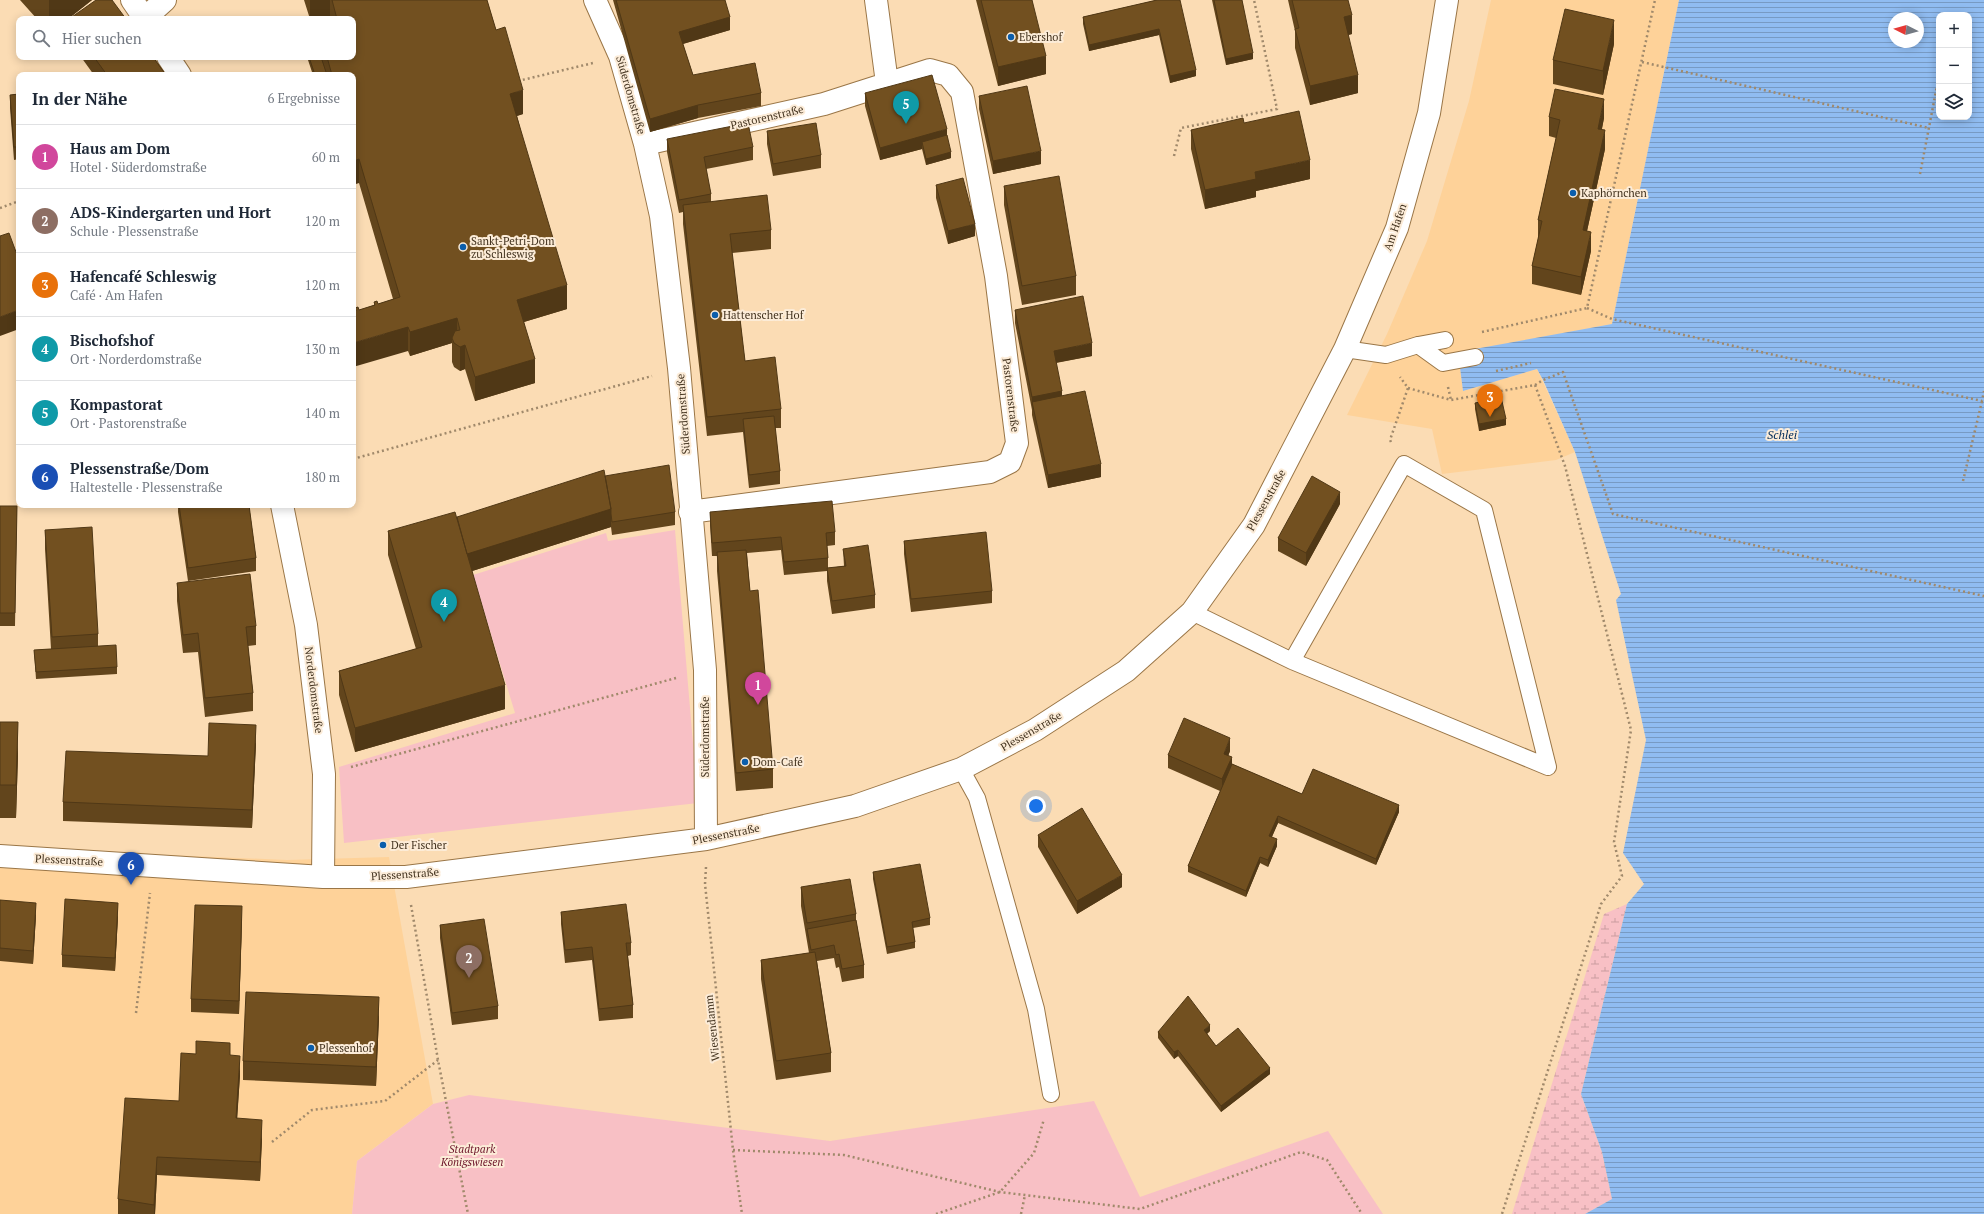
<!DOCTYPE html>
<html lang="de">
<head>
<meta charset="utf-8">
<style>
  :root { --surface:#fff; --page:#f6f6f7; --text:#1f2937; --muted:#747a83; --line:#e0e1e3; --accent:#0b5eac }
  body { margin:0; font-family:"PT Serif",serif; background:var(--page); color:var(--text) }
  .controls { position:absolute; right:12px; top:12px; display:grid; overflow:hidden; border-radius:8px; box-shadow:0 2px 10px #0003 }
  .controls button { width:36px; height:36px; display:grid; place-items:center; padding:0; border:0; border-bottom:1px solid var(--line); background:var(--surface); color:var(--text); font:20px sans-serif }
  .compass { position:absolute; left:1888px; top:12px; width:36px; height:36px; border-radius:50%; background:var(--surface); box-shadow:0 2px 10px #0003; rotate:276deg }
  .you { position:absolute; left:1036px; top:806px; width:14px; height:14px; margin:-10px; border:3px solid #fff; border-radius:50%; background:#1a73e8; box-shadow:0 0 0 6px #1a73e833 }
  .badge { display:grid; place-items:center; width:26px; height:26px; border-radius:50%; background:var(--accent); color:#fff; font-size:13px; font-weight:700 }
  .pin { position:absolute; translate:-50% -33px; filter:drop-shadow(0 1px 2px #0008) }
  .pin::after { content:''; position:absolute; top:21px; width:14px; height:12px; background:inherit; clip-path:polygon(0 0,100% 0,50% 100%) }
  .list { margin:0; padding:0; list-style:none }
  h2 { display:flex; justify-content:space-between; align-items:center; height:52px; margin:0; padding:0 16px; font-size:17px }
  h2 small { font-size:13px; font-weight:400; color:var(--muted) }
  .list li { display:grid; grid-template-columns:26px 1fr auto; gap:12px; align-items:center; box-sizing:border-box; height:64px; padding:0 16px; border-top:1px solid var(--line) }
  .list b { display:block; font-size:15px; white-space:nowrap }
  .list p { margin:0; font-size:13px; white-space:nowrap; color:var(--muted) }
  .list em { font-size:13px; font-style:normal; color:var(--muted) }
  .icon { flex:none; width:22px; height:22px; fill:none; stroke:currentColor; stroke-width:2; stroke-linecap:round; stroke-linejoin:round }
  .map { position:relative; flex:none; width:1984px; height:1214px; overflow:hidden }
  .search { position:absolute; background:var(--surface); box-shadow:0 2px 10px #0003; left:16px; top:16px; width:340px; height:44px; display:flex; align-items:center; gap:10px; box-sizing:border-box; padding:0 14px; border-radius:8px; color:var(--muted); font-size:15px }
  .panel { position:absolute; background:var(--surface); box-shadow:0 2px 10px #0003; left:16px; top:72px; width:340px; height:436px; border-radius:8px }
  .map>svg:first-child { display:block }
  .built { fill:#fed299 }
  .green { fill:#f8c0c5 }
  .wetland { fill:url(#wetland-marsh) }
  .water { fill:url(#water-rules); fill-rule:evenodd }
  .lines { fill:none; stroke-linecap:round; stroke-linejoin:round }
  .lane-casing { stroke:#9a7647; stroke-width:18 }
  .street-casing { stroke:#9a7647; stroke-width:24 }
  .path { stroke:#a0896b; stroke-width:2.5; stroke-dasharray:2 3; stroke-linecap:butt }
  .lane { stroke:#fff; stroke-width:16 }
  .street { stroke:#fff; stroke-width:22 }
  .wall { fill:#62451c }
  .shaded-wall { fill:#503816 }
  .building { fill:#725020; stroke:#503816 }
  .poi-dot { fill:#0b5eac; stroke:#fcecd8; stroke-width:1.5 }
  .labels { text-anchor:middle; stroke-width:4; stroke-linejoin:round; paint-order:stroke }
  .poi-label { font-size:11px; fill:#443420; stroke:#fcecd8; text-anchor:start }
  .street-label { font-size:11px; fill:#443420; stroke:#fcecd8 }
  .park-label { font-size:11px; font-style:italic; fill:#6c1529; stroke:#fcecd8 }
  .water-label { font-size:12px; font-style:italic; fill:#002c5a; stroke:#fcecd8 }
</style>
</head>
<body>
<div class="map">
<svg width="1984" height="1214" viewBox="0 0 1984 1214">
  <defs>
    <pattern id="wetland-marsh" width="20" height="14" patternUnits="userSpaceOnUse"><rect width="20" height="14" fill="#f8c0c5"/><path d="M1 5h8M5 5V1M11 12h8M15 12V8" fill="none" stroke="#ca9da0"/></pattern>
    <pattern id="water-rules" width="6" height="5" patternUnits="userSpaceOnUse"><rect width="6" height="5" fill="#90bcf1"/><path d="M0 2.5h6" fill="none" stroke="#779ac3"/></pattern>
  </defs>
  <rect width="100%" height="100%" fill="#fbdcb4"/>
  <path class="built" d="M1491,0h188l-67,324 -154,29 5,38 74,-22 38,83 -19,8 -114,14 -10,-45 -85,-14 40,-81 40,-93 42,-140z
    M0,848l287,12 102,-3 44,247 -76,57 -5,53h-352z"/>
  <path class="green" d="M675,530l23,273 -354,40 -5,-76 176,-54 -42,-138 133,-42 2,8z
    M469,1095l361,46 264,-40 46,96 188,-66 55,83h-1031l5,-53 76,-57z"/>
  <path class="wetland" d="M1627,904l-46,190 21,58 10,47 -27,15h-73l92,-300z"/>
  <path class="water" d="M1679,0h305v1214h-399l27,-15 -10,-47 -21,-58 46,-190 17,-20 -21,-31 23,-113 -30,-140 5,-6 -46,-142 -32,-72 -6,-11 -74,22 -5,-39 154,-28zM1939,15h30v102h-30zM1894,18h24v24h-24z"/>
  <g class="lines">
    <defs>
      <path id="lane" d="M1418,345l25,18 32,-6
        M1345,349l41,6 32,-10 27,-5
        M1192,612l100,49 256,106 -64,-257 -80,-46 -112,197
        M961,769l16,29 59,211 15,85"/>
      <path id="street" d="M132,0l13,19
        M595,0l25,56 25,88 16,72 18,152 26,302 1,169
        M876,0l11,83
        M144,19l21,-19
        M168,57l12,18
        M645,144l179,-40 106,-34 18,5 14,17 34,184 21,167 -7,19 -20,10 -300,40
        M282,505l24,120 18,149 -1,103
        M0,856l323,21h83l300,-38 149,-33 106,-37 74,-39 91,-59 66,-59 62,-87 91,-176 52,-121 32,-115 18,-113"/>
    </defs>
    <use href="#lane" class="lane-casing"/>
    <use href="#street" class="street-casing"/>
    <path class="path" d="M1642,62l287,66
      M518,81l75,-18
      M1174,156l7,-28 96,-19 -23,-109
      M1920,174l17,-88
      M0,208l19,-7
      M1587,308l25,11 370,82 2,-10
      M1482,332l105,-24 68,-308
      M1496,371l35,-8
      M1535,385l8,-5 20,-8 50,142 371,82
      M1448,387l3,13
      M1408,388l43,12 84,-15 30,81 66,264 -17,112 8,34 -21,28 -99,310
      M1391,442l-1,-2 18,-52 -8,-11
      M353,459l299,-83
      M1963,481l19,-80h2
      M351,767l325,-89
      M706,867l-1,17 28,266 9,64
      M411,905l27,155 30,154
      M136,1013l14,-120
      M272,1142l40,-32 73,-9 53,-41
      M733,1150l111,5 156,37 140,17 161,-57 26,8 35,54
      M936,1214l64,-22 34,-39 10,-34
      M1021,1214l4,-19"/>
    <use href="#lane" class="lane"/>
    <use href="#street" class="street"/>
  </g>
  <path class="wall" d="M20,0h72l-24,19h-31z
    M304,0h183l9,30 27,84 -6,2 50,193 -43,13 11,61 -60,18 -10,-32 -5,2 -6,-4 -2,-5v-19l-42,13 -2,-5 -53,-40v-3l4,2 15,-5v-3l4,2 15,-5 -34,-116 -6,-108h-40l-6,-18h46v-38h-23v-2l-8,2h-12z
    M613,0h112l5,30 -47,14 10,31 68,18v13l-63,12 -48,14z
    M976,0h56l14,74 -48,12z
    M1157,0l39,76 -26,7 -11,-48 -70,16 -6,-27v-7z
    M1212,0h30l11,59 -27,6z
    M1288,0h60l4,34 -4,1 10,58 -48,12 -15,-57v-17z
    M1614,44l-11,51 -50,-11v-24z
    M81,57h72l13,18h-72z
    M865,93l82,42 4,23 -25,7 -4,-16 -42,11 -15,-54z
    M19,94v65l-5,1 -4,-52v-13z
    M979,96l62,68 -48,10 -14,-65z
    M1549,117l55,1 -2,11 3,20 -18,82 4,20 -10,44 -49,-11v-18l6,-27v-19l18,-82 -7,-2z
    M1244,123l66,56 -54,12v6l-51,12 -14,-60v-19z
    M767,131l54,24v13l-48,8 -6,-32z
    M667,139l86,8v13l-47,9 5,25v8l60,28v19l-39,4 13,108 36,48v19h-6l5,43v13l-31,4 -6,-56 -36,4 -24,-212v-12l-4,1 -12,-61z
    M936,185l39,51 -27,8 -12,-46z
    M1004,186l72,90v19l-54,10 -18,-100z
    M1015,310l77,46 -36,7 6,33 39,81 -53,11 -16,-73v-5l-17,-87z
    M1475,403l31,22 -27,6 -4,-22z
    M605,476l70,36v13l-63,10 -1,-8 -139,44 33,138 -150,43 -16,-57v-24l77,-22 -28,-94v-24l69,-14z
    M1340,504l-34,62 -28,-15v-13z
    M111,505h57v2l-57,1z
    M178,505h71l7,53v13l-68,10 -10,-69z
    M0,506h17l-2,120h-15z
    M710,512l125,20v13l-8,1 1,12v10l16,-2 -1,-17 32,46v13l-43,6 -5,-33v-10l-43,4 -3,-25 -34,3 3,38 23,178v19l-37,3 -19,-220v-15h-5l-2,-31z
    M45,530l53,104v12l19,21v7l-81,5 -2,-29 17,-1 -6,-100z
    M904,541l88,50v12l-81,9 -7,-58z
    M177,583l79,43v19l-8,1 5,47v18l-48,6 -7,-65 -15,1 -6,-52z
    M0,722l18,33 -2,63h-16z
    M256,743l-4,85 -189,-7v-19l145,-46z
    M1230,751l-2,5 4,8 70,30 97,18 -23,53 -98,-42 -6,14 5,9 -9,21 -8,-4 -14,34 -58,-25v-6l32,-75 -52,-23v-13z
    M1038,835l84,52 -45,27 -39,-67z
    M873,872l57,46v7l-17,3 2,14v6l-28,6 -14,-75z
    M801,887l55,27v6l8,45v13l-22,4 -3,-15 -3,1 -2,-10 -17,3 14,92v19l-55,8 -15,-101v-19l48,-7 -8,-47z
    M0,900l36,15 -3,49 -33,-3z
    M561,912l70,31v12l-3,1 5,49v13l-34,3 -7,-61 -27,3 -4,-39z
    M118,916l-3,55 -53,-4v-12z
    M242,919l-3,95 -48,-2v-13z
    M440,925l58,81v13l-46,6 -12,-87z
    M379,1016l-3,70 -133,-6v-19z
    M1210,1031l-3,3 9,12 54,28 -49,38 -43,-56 -4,3 -16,-21v-6z
    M230,1056l10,19 -3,43 25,21 -2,42 -103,-6 -2,39h-37v-15l61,-98z"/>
  <path class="shaded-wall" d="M49,0h43l-24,19h-19z
    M310,0h20v17l-8,2h-12z
    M1352,15v19l-8,2v-19z
    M730,17v13l-51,15v-13z
    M1614,20v24l-11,51v-24z
    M1159,29v6l-70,16v-6z
    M1253,53v6l-27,6v-6z
    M1046,56v18l-48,12v-19z
    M1196,70v6l-26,7v-7z
    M1358,75v18l-48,12v-19z
    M523,90v24l-13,4v-24z
    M1604,99v19l-6,29v-18z
    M698,105v13l-48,14v-13z
    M947,129v13h-25v7l-42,11v-12z
    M1605,130v19l-22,100v-19z
    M1041,151v13l-48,10v-13z
    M951,152v6l-25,7v-6z
    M359,159v24l-6,2v-24z
    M1310,160v19l-54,12v6l-51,12v-19l50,-18z
    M975,224v12l-27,8v-13z
    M1591,232v19l-10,44v-18z
    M567,285v24l-50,15v-24z
    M19,310v19l-19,7v-19z
    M457,318v24l-5,-4v5l-42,13v-24z
    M408,327v24l-55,16v-24z
    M1092,343v13l-38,7v-12z
    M465,345v24l-5,2v-24z
    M535,359v24l-60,18v-24z
    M1062,391v13l-30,-2v8v-13z
    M1506,419v6l-27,6v-7z
    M1101,464v13l-53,11v-13z
    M1340,492v12l-34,62v-13z
    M611,509v18l-145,46v-19z
    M505,685v24l-150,43v-24z
    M18,722v33l-2,63v-33z
    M256,725v18l-4,85v-18z
    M1230,738v13l-6,16v-13z
    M1232,757v13l-10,21v-12z
    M1399,805v7l-23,53v-6z
    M1278,816v7l-9,20v-7z
    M1277,839v7l-9,21v-7z
    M1260,857v6l-14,34v-6z
    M1122,875v12l-45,27v-13z
    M36,903v12l-3,49v-13z
    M118,903v13l-3,55v-13z
    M242,906v13l-3,95v-13z
    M379,997v19l-3,70v-19z
    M1210,1025v6l-6,5v-6z
    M1178,1050v6l-4,3v-7z
    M240,1056v19l-4,62v-19z
    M1270,1068v6l-49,38v-6z
    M262,1120v19l-2,42v-19z
    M157,1157v18l-2,39h-1v-9z"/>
  <path class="building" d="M96,0h16l14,19h-57z
    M332,0h155l9,30 9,-3 18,63 -13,4 57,191 -50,15 18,59 -60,18 -10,-32 -5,2 -6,-4 -2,-5 3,-7 5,-1 -3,-12 -47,14 -2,-5 -55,16v-31l3,-1 -1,-3 3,-1 1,3 16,-5 -1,-3 3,-1 1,3 22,-7 -41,-138 -6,2v-86h-21l-5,-18h26v-38h-16z
    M616,0h109l5,17 -51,15 14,43 62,-12 6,30 -63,12 -48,14z
    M981,0h51l14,56 -48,11z
    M1157,0h23l16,70 -26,6 -11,-47 -70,16 -6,-28z
    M1214,0h28l11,53 -27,6z
    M1292,0h56l4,15 -8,2 14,58 -48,11 -15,-57 4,-1z
    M1565,9l49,11 -11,51 -50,-11z
    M94,57h59l13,18h-59z
    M309,57h12l6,18h-12z
    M932,75l15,54 -67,19 -15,-55z
    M1027,86l14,65 -48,10 -14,-65z
    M1555,89l49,10 -6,30 7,1 -22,100 8,2 -10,45 -49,-11 10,-45 -4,-1 22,-100 -11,-3z
    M19,94v53h-5l-4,-52z
    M1299,111l11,49 -55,12 1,7 -51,11 -14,-60 52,-12 1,5z
    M748,123l5,24 -49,10 7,37 -32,6 -12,-61z
    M816,123l5,32 -48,9 -6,-33z
    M947,135l4,17 -25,7 -4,-17z
    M1059,176l17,100 -54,10 -18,-100z
    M963,178l12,46 -27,7 -12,-46z
    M767,195l4,35 -41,4 15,127 30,-4 6,52 -74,8 -24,-212z
    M9,233l10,27v50l-19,7v-81z
    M1083,296l9,47 -38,8 8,40 -30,6 -17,-87z
    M1085,391l16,73 -53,11 -16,-73z
    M1501,397l5,22 -27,5 -4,-21z
    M774,416l6,55 -31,4 -6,-56z
    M669,465l6,47 -63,10 -1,-8v-5l-6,-33z
    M604,470l7,39 -144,45 -10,-37z
    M1312,476l28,16 -34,61 -28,-15z
    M832,501l3,31 -9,1 2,25 -44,4 -3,-25 -69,6 -2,-31z
    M179,505h70l7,53 -68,10z
    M0,506h17l-2,107h-15z
    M455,512l50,173 -150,43 -16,-57 83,-24 -34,-116z
    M92,527l6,107 -46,3 -7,-107z
    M986,532l6,59 -81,8 -7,-58z
    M868,545l7,50 -43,6 -5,-33 19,-2 -3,-17z
    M746,550l4,41 8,-1 15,179 -37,4 -19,-221z
    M250,574l6,52 -10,1 7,66 -48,5 -7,-65 -15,2 -6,-52z
    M116,645l1,22 -81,5 -2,-22z
    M1184,718l46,20 -6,16 8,3 -10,22 -54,-24z
    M0,722h18l-2,63h-16z
    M209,723l47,2 -4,85 -189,-8 3,-51 142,5z
    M1232,764l70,30 11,-25 86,36 -23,54 -98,-43 -9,20 8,3 -9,21 -8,-3 -14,34 -58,-25z
    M1082,808l40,67 -45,26 -39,-66z
    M920,864l10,54 -18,4 3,20 -28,5 -14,-75z
    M850,879l6,35 -49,9 -6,-36z
    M65,899l53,4 -3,55 -53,-3z
    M0,900l36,3 -3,48 -33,-3z
    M626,904l5,39h-5l7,62 -34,4 -7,-62 -27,3 -4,-38z
    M195,905l47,1 -3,95 -48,-2z
    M484,919l14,87 -46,7 -12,-88z
    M856,920l8,45 -22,4 -3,-15 -3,1 -2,-10 -23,5 -4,-21z
    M815,952l16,101 -55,8 -15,-101z
    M246,992l133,5 -3,70 -133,-6z
    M1188,996l22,29 -6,5 12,16 22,-18 32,40 -49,38 -43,-56 -4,2 -16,-20z
    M196,1041l34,2v12l10,1 -4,62 26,2 -2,42 -103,-5 -3,48 -36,-6 7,-101 54,3 2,-48 15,1z"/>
  <g class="poi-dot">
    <circle cx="1011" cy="37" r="4"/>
    <circle cx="1573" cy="193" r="4"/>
    <circle cx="463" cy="247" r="4"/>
    <circle cx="715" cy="315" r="4"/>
    <circle cx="745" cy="762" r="4"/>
    <circle cx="383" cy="845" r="4"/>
    <circle cx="311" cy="1048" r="4"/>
  </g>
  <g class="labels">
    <g class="poi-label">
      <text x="1019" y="41">Ebershof</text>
      <text x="1581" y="197">Kaphörnchen</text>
      <text x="471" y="245">Sankt-Petri-Dom<tspan x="471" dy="13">zu Schleswig</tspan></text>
      <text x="723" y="319">Hattenscher Hof</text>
      <text x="753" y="766">Dom-Café</text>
      <text x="391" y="849">Der Fischer</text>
      <text x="319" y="1052">Plessenhof</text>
    </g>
    <g class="street-label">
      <text transform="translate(631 95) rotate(74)" y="4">Süderdomstraße</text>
      <text transform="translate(767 117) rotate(-13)" y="4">Pastorenstraße</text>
      <text transform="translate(1395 227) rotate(-71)" y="4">Am Hafen</text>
      <text transform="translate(1011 395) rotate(83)" y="4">Pastorenstraße</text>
      <text transform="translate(683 414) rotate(-94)" y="4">Süderdomstraße</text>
      <text transform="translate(1266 500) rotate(-61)" y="4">Plessenstraße</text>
      <text transform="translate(314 690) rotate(83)" y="4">Norderdomstraße</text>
      <text transform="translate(1031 731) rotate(-30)" y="4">Plessenstraße</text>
      <text transform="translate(705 737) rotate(-90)" y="4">Süderdomstraße</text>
      <text transform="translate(726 834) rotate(-11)" y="4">Plessenstraße</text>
      <text transform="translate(69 860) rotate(3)" y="4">Plessenstraße</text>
      <text transform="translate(405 874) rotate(-4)" y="4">Plessenstraße</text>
      <text transform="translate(712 1028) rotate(-96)" y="4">Wiesendamm</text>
    </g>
    <g class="park-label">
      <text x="472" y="1153">Stadtpark<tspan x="472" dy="13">Königswiesen</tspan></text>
    </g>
    <g class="water-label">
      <text x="1782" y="439">Schlei</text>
    </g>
  </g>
</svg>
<div class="controls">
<button>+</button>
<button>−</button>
<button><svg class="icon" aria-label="layers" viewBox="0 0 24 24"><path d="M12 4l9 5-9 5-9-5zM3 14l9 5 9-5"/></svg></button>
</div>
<svg class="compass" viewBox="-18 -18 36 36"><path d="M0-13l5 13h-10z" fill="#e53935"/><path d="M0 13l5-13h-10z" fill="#747a83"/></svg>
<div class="you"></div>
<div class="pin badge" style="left:758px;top:705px;background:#d1479c">1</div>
<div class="pin badge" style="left:469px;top:978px;background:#8d6e63">2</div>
<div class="pin badge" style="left:1490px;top:417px;background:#e8710a">3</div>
<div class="pin badge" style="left:444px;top:622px;background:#0f9aa8">4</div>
<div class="pin badge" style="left:906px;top:124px;background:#0f9aa8">5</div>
<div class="pin badge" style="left:131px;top:885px;background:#1a4fb4">6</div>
<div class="search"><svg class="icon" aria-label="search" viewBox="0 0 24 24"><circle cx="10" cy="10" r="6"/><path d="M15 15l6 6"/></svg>Hier suchen</div>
<section class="panel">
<h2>In der Nähe<small>6 Ergebnisse</small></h2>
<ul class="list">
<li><span class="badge" style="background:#d1479c">1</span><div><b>Haus am Dom</b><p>Hotel · Süderdomstraße</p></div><em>60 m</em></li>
<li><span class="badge" style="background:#8d6e63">2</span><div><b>ADS-Kindergarten und Hort</b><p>Schule · Plessenstraße</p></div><em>120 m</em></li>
<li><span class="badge" style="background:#e8710a">3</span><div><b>Hafencafé Schleswig</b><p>Café · Am Hafen</p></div><em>120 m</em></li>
<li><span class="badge" style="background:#0f9aa8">4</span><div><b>Bischofshof</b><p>Ort · Norderdomstraße</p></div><em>130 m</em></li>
<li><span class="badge" style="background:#0f9aa8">5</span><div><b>Kompastorat</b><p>Ort · Pastorenstraße</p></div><em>140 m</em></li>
<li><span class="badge" style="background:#1a4fb4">6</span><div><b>Plessenstraße/Dom</b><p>Haltestelle · Plessenstraße</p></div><em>180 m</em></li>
</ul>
</section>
</div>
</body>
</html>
